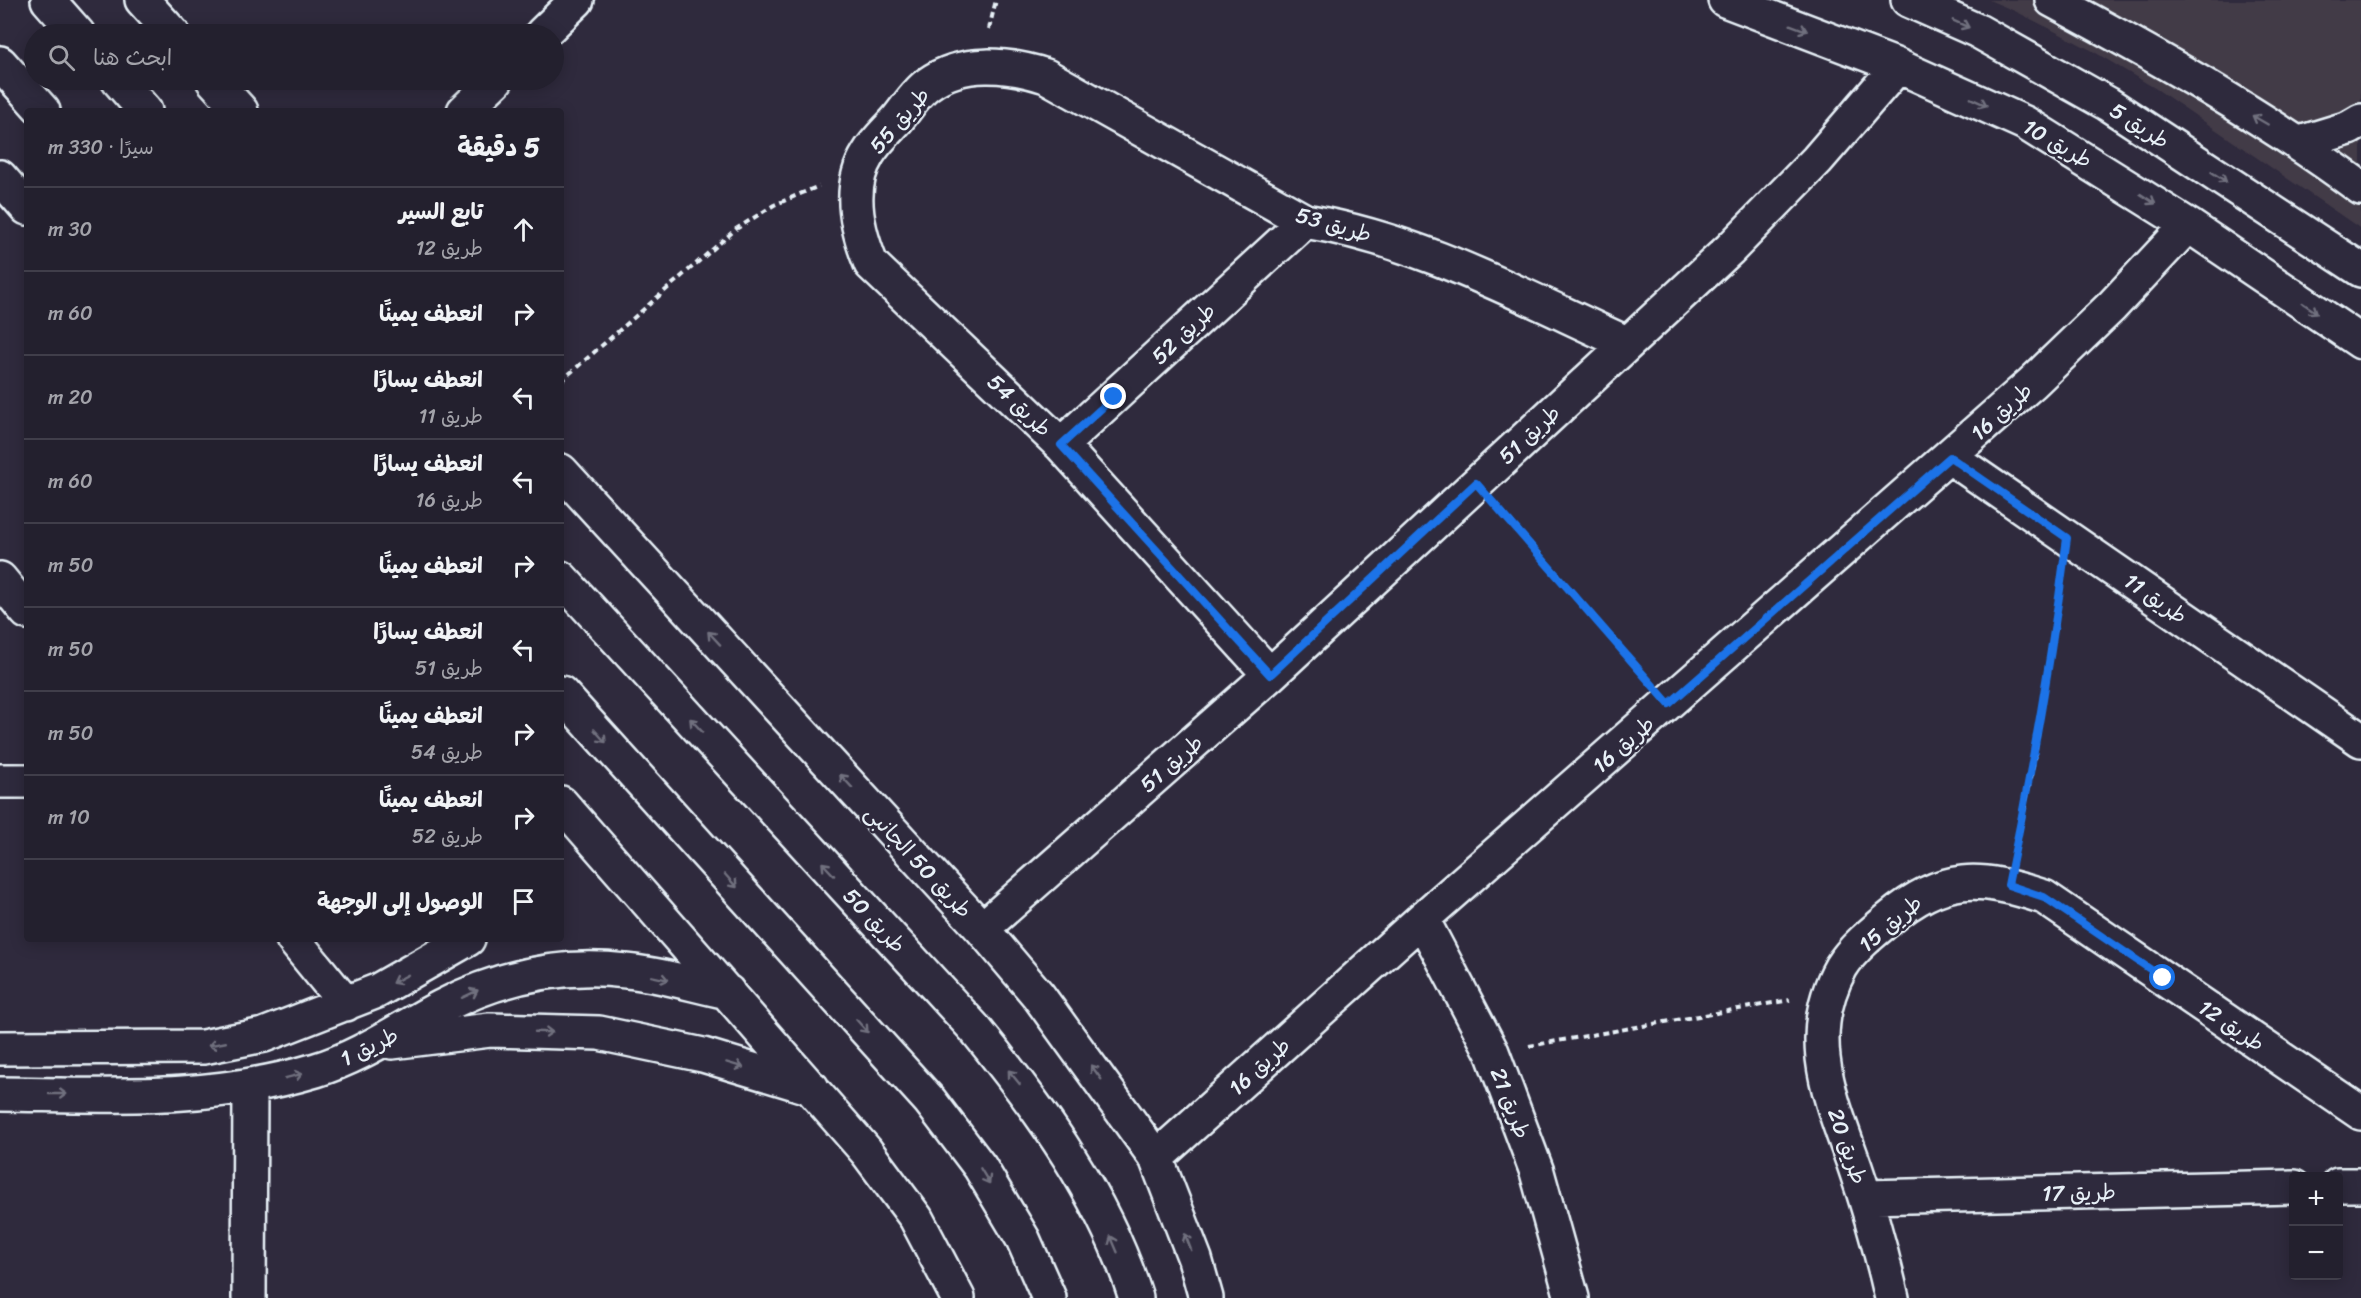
<!DOCTYPE html>
<html lang="ar">
<head>
<meta charset="utf-8">
<style>
  :root { --surface:#23202e; --page:#2f2d3a; --text:#f1f3f6; --muted:#a3a3aa; --line:#403e4a }
  body { margin:0; font-family:Sriracha,"Playpen Sans Arabic",sans-serif; background:var(--page); color:var(--text); direction:rtl }
  .controls { position:absolute; right:18px; bottom:18px; display:grid; overflow:hidden; border-radius:6px; box-shadow:0 3px 15px #0003 }
  .controls button { width:54px; height:54px; display:grid; place-items:center; padding:0; border:0; border-bottom:2px solid var(--line); background:var(--surface); color:var(--text); font:30px sans-serif }
  .stop { position:absolute; width:18px; height:18px; margin:-14px; border:4px solid #1a73e8; border-radius:50%; background:#fff }
  .stop.end { background:#1a73e8; border-color:#fff; box-shadow:0 2px 6px #0008 }
  .list { margin:0; padding:0; list-style:none }
  h2 { display:flex; justify-content:space-between; align-items:center; height:78px; margin:0; padding:0 24px; font-size:26px }
  h2 small { font-size:20px; font-weight:400; color:var(--muted) }
  .list li { display:grid; grid-template-columns:39px 1fr auto; gap:18px; align-items:center; box-sizing:border-box; height:84px; padding:0 24px; border-top:2px solid var(--line) }
  .list b { display:block; font-size:22px; white-space:nowrap }
  .list p { margin:0; font-size:20px; white-space:nowrap; color:var(--muted) }
  .list em { font-size:20px; font-style:normal; color:var(--muted) }
  .icon { flex:none; width:33px; height:33px; fill:none; stroke:currentColor; stroke-width:2; stroke-linecap:round; stroke-linejoin:round }
  .map { position:relative; flex:none; width:2361px; height:1298px; overflow:hidden; direction:ltr }
  .search { position:absolute; background:var(--surface); box-shadow:0 3px 15px #0003; left:24px; top:24px; width:540px; height:66px; display:flex; align-items:center; gap:15px; box-sizing:border-box; padding:0 21px; border-radius:33px; color:var(--muted); font-size:22px }
  .panel { position:absolute; background:var(--surface); box-shadow:0 3px 15px #0003; left:24px; top:108px; width:540px; height:834px; border-radius:6px; direction:rtl }
  .map>svg:first-child { display:block }
  .built { fill:#433b47 }
  .lines { fill:none; stroke-linecap:round; stroke-linejoin:round }
  .street-casing { stroke:#e8f1f8; stroke-width:38 }
  .path { stroke:#e8f1f8; stroke-width:4; stroke-dasharray:6 4.5; stroke-linecap:butt }
  .street { stroke:#2f2a3d; stroke-width:33 }
  .oneway { stroke:#70707e }
  .route { stroke:#1a73e8; stroke-width:8 }
  .labels { text-anchor:middle; stroke-width:5; stroke-linejoin:round; paint-order:stroke }
  .street-label { font-size:22px; fill:#e8f1f8; stroke:#2f2a3d }
</style>
</head>
<body>
<div class="map">
<svg width="2361" height="1298" viewBox="0 0 2361 1298">
  <rect width="100%" height="100%" fill="#2f2a3d"/>
  <filter id="ink" filterUnits="userSpaceOnUse"><feTurbulence type="fractalNoise" baseFrequency=".0167" numOctaves="2"/><feDisplacementMap in="SourceGraphic" scale="12" xChannelSelector="R" yChannelSelector="G"/><feConvolveMatrix kernelMatrix="1 2 1 2 8 2 1 2 1" color-interpolation-filters="sRGB"/></filter>
  <g filter="url(#ink)">
    <path class="built" d="M1989,0h372v229l-203,-139 -67,-40 -74,-38z"/>
    <g class="lines">
      <defs>
        <path id="street" d="M48,0l30,34
          M142,0l31,34
          M1725,0l173,66 127,57 163,102 173,117
          M1908,0l70,31 130,73 253,166
          M2052,0c106,57 212,116 309,188
          M542,34l35,-34
          M0,63l43,48
          M118,80l27,31
          M213,80l28,31
          M464,111l32,-31
          M2300,143l49,-15 12,-7
          M0,177l27,31
          M1061,445l244,-224
          M1950,457l411,283
          M561,471l421,458 56,66 118,163 39,101 11,39
          M561,578l415,452c65,80 129,168 160,268
          M0,579l27,33
          M1270,675l-209,-230 -190,-181c-14,-34 -24,-77 -3,-110 7,-12 18,-22 27,-32 10,-11 20,-29 33,-38 34,-25 81,-20 118,-8l259,145c115,19 215,74 321,122
          M561,693l369,408 50,66 43,72 26,59
          M0,781h27
          M561,803l305,348 50,67 42,80
          M1422,919l70,133 45,120 35,126
          M982,929l288,-254 460,-426 87,-89 81,-94
          M293,939l53,65
          M392,1042l98,-12 109,3 104,22 109,33
          M0,1048l203,-1 61,-12 113,-44 91,-52
          M0,1094c109,1 209,8 316,-24 46,-14 83,-41 125,-63 58,-30 120,-44 185,-36 34,3 68,14 102,21
          M1156,1158l266,-239 610,-536 80,-77 76,-81
          M2338,1185h23
          M1865,1197l429,-10
          M249,1298l1,-211
          M1892,1298c-10,-44 -22,-88 -37,-131 -24,-68 -53,-130 -14,-200 11,-18 32,-35 48,-48 54,-46 91,-43 155,-22l317,216"/>
      </defs>
      <use href="#street" class="street-casing"/>
      <path class="path" d="M989,29l7,-29
        M561,381l175,-152 38,-24 45,-19
        M1502,512l141,162
        M2015,852l17,-82 30,-191
        M1529,1046l261,-46"/>
      <use href="#street" class="street"/>
    </g>
    <defs><path id="oneway-shaft" d="M-6 0H5M1.5-3L5.5 0L1.5 3" fill="none" stroke-width="1.6" stroke-linecap="round" stroke-linejoin="round" transform="scale(1.5)"/></defs>
    <g class="oneway">
      <use href="#oneway-shaft" transform="translate(1961 24) rotate(24)"/>
      <use href="#oneway-shaft" transform="translate(1799 28) rotate(21)"/>
      <use href="#oneway-shaft" transform="translate(1979 102) rotate(24)"/>
      <use href="#oneway-shaft" transform="translate(2260 120) rotate(-150)"/>
      <use href="#oneway-shaft" transform="translate(2219 177) rotate(33)"/>
      <use href="#oneway-shaft" transform="translate(2148 199) rotate(33)"/>
      <use href="#oneway-shaft" transform="translate(2310 308) rotate(34)"/>
      <use href="#oneway-shaft" transform="translate(714 638) rotate(-133)"/>
      <use href="#oneway-shaft" transform="translate(696 725) rotate(-133)"/>
      <use href="#oneway-shaft" transform="translate(600 736) rotate(48)"/>
      <use href="#oneway-shaft" transform="translate(846 781) rotate(-133)"/>
      <use href="#oneway-shaft" transform="translate(828 869) rotate(-133)"/>
      <use href="#oneway-shaft" transform="translate(731 881) rotate(48)"/>
      <use href="#oneway-shaft" transform="translate(660 978) rotate(12)"/>
      <use href="#oneway-shaft" transform="translate(400 979) rotate(152)"/>
      <use href="#oneway-shaft" transform="translate(470 994) rotate(-25)"/>
      <use href="#oneway-shaft" transform="translate(862 1026) rotate(48)"/>
      <use href="#oneway-shaft" transform="translate(544 1032) rotate(2)"/>
      <use href="#oneway-shaft" transform="translate(217 1044) rotate(169)"/>
      <use href="#oneway-shaft" transform="translate(735 1065) rotate(17)"/>
      <use href="#oneway-shaft" transform="translate(1096 1072) rotate(-126)"/>
      <use href="#oneway-shaft" transform="translate(294 1076) rotate(-14)"/>
      <use href="#oneway-shaft" transform="translate(1014 1077) rotate(-129)"/>
      <use href="#oneway-shaft" transform="translate(58 1094)"/>
      <use href="#oneway-shaft" transform="translate(985 1176) rotate(59)"/>
      <use href="#oneway-shaft" transform="translate(1188 1242) rotate(-111)"/>
      <use href="#oneway-shaft" transform="translate(1114 1244) rotate(-113)"/>
    </g>
  </g>
  <g class="lines" filter="url(#ink)">
    <path class="route" d="M1114,397l-53,48 209,230 206,-192 193,221 281,-247 117,81c-15,117 -35,232 -59,347l36,12 119,81"/>
  </g>
  <g class="labels">
    <g class="street-label">
      <text transform="translate(899 120) rotate(-49)" y="8">طريق 55</text>
      <text transform="translate(2140 125) rotate(33)" y="8">طريق 5</text>
      <text transform="translate(2058 143) rotate(30)" y="8">طريق 10</text>
      <text transform="translate(1334 224) rotate(16)" y="8">طريق 53</text>
      <text transform="translate(1183 333) rotate(-43)" y="8">طريق 52</text>
      <text transform="translate(1020 405) rotate(44)" y="8">طريق 54</text>
      <text transform="translate(2001 411) rotate(-42)" y="8">طريق 16</text>
      <text transform="translate(1529 434) rotate(-43)" y="8">طريق 51</text>
      <text transform="translate(2156 598) rotate(35)" y="8">طريق 11</text>
      <text transform="translate(1623 744) rotate(-41)" y="8">طريق 16</text>
      <text transform="translate(1171 763) rotate(-41)" y="8">طريق 51</text>
      <text transform="translate(919 861) rotate(47)" y="8">طريق 50 الجانبى</text>
      <text transform="translate(875 920) rotate(47)" y="8">طريق 50</text>
      <text transform="translate(1890 923) rotate(-40)" y="8">طريق 15</text>
      <text transform="translate(2232 1025) rotate(34)" y="8">طريق 12</text>
      <text transform="translate(369 1046) rotate(-26)" y="8">طريق 1</text>
      <text transform="translate(1259 1066) rotate(-42)" y="8">طريق 16</text>
      <text transform="translate(1511 1103) rotate(69)" y="8">طريق 21</text>
      <text transform="translate(1848 1146) rotate(71)" y="8">طريق 20</text>
      <text transform="translate(2079 1192) rotate(-1)" y="8">طريق 17</text>
    </g>
  </g>
</svg>
<div class="controls">
<button>+</button>
<button>−</button>
</div>
<div class="stop" style="left:2163px;top:978px"></div>
<div class="stop end" style="left:1114px;top:397px"></div>
<div class="search"><svg class="icon" aria-label="search" viewBox="0 0 24 24"><circle cx="10" cy="10" r="6"/><path d="M15 15l6 6"/></svg>ابحث هنا</div>
<section class="panel">
<h2>5 دقيقة<small>سيرًا · 330 m</small></h2>
<ul class="list">
<li><svg class="icon" aria-label="ahead" viewBox="0 0 24 24"><path d="M12 20V5M6 11l6-6 6 6"/></svg><div><b>تابع السير</b><p>طريق 12</p></div><em>30 m</em></li>
<li><svg class="icon" aria-label="right" viewBox="0 0 24 24"><path d="M7 20v-9h11M14 6l5 5-5 5"/></svg><div><b>انعطف يمينًا</b></div><em>60 m</em></li>
<li><svg class="icon" aria-label="left" viewBox="0 0 24 24"><path d="M17 20v-9H6M10 6l-5 5 5 5"/></svg><div><b>انعطف يسارًا</b><p>طريق 11</p></div><em>20 m</em></li>
<li><svg class="icon" aria-label="left" viewBox="0 0 24 24"><path d="M17 20v-9H6M10 6l-5 5 5 5"/></svg><div><b>انعطف يسارًا</b><p>طريق 16</p></div><em>60 m</em></li>
<li><svg class="icon" aria-label="right" viewBox="0 0 24 24"><path d="M7 20v-9h11M14 6l5 5-5 5"/></svg><div><b>انعطف يمينًا</b></div><em>50 m</em></li>
<li><svg class="icon" aria-label="left" viewBox="0 0 24 24"><path d="M17 20v-9H6M10 6l-5 5 5 5"/></svg><div><b>انعطف يسارًا</b><p>طريق 51</p></div><em>50 m</em></li>
<li><svg class="icon" aria-label="right" viewBox="0 0 24 24"><path d="M7 20v-9h11M14 6l5 5-5 5"/></svg><div><b>انعطف يمينًا</b><p>طريق 54</p></div><em>50 m</em></li>
<li><svg class="icon" aria-label="right" viewBox="0 0 24 24"><path d="M7 20v-9h11M14 6l5 5-5 5"/></svg><div><b>انعطف يمينًا</b><p>طريق 52</p></div><em>10 m</em></li>
<li><svg class="icon" aria-label="arrive" viewBox="0 0 24 24"><path d="M6 21V4h12l-3 4 3 4H6"/></svg><div><b>الوصول إلى الوجهة</b></div></li>
</ul>
</section>
</div>
</body>
</html>
